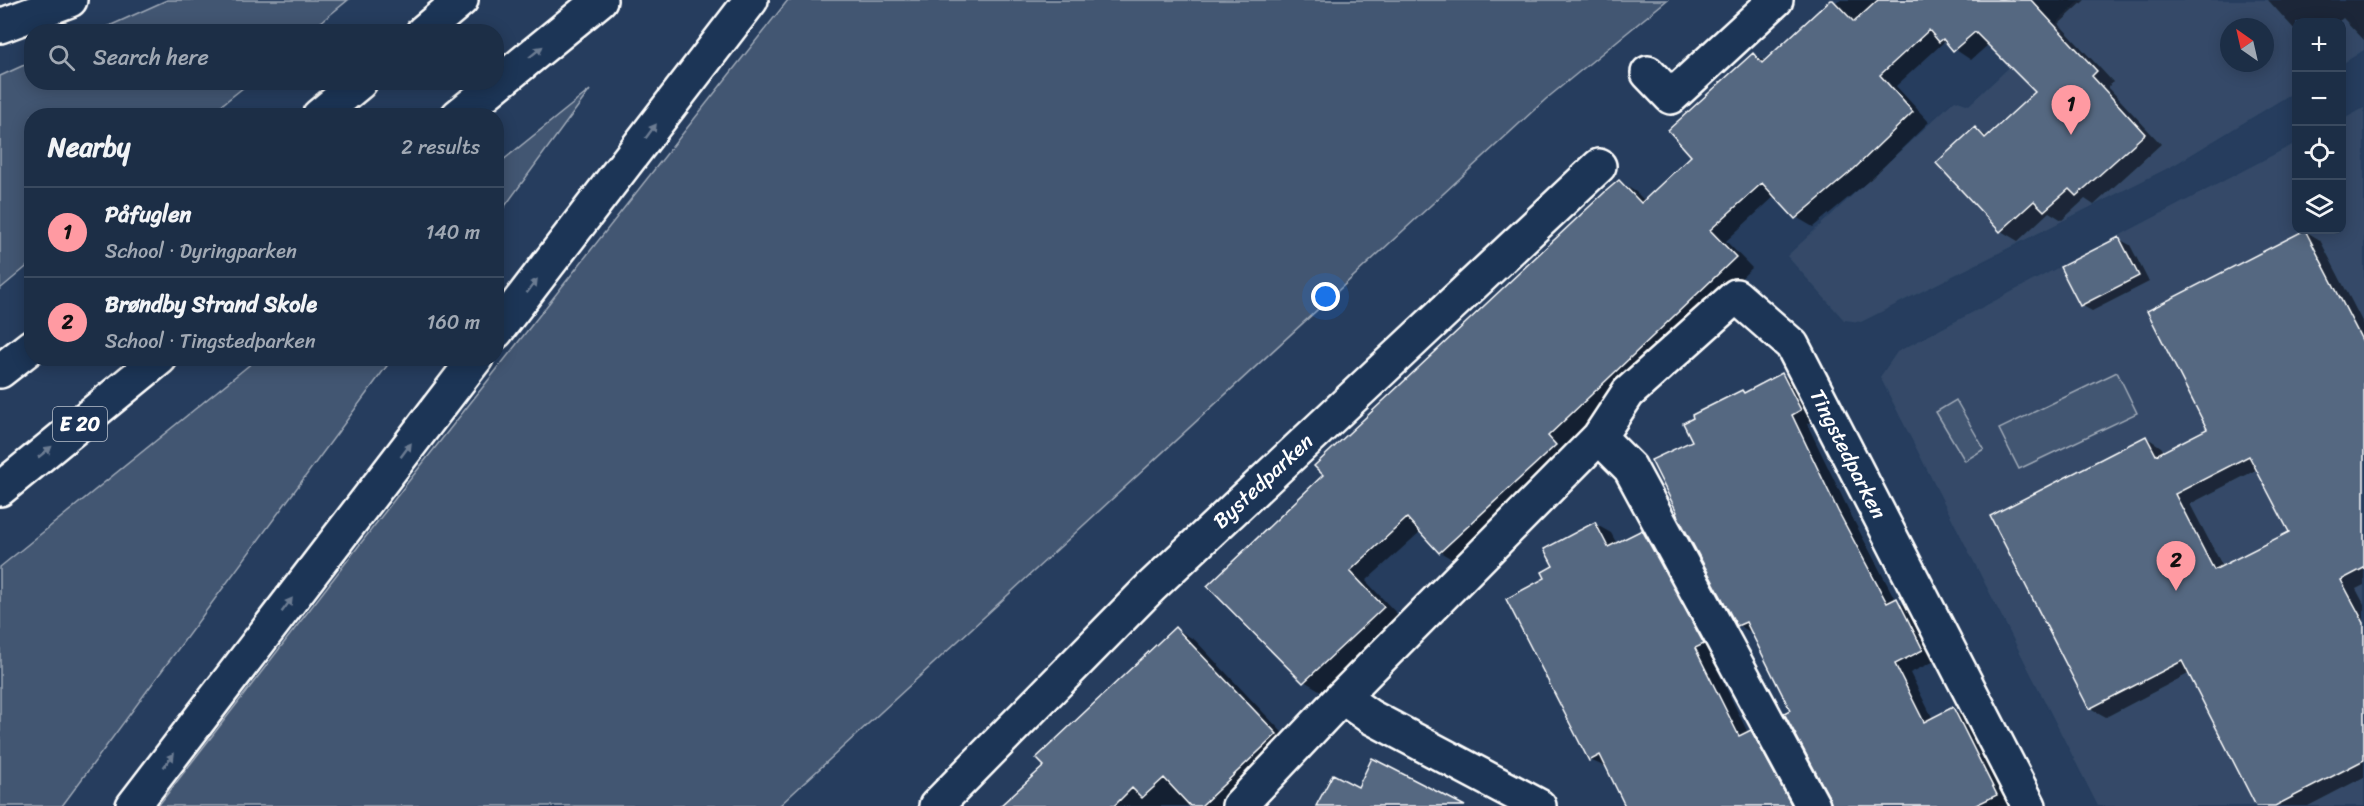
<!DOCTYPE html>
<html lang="en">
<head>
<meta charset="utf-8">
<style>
  :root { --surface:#1c2e46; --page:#25364d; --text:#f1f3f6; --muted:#a0a8b3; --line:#3a4a5f; --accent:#ff9aa2 }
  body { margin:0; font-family:Sriracha,sans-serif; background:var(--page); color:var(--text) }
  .controls { position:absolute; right:18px; top:18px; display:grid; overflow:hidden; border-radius:12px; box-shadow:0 3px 15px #0003 }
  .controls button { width:54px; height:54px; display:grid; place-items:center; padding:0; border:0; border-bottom:2px solid var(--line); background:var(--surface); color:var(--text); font:30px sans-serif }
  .compass { position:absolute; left:2220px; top:18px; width:54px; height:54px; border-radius:50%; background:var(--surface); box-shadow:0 3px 15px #0003; rotate:326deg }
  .you { position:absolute; left:1326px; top:297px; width:21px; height:21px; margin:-15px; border:4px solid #fff; border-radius:50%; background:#1a73e8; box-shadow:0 0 0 9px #1a73e833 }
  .badge { display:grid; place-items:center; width:39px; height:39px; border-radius:50%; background:var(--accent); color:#111; font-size:20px; font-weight:700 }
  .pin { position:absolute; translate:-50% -50px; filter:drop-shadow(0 2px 3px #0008) }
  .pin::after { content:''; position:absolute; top:32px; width:21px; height:18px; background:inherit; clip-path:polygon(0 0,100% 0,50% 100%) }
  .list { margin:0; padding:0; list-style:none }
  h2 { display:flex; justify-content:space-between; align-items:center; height:78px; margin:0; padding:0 24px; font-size:26px }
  h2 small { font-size:20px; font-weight:400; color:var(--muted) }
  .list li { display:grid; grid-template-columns:39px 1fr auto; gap:18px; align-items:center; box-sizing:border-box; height:90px; padding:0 24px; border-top:2px solid var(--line) }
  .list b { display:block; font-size:22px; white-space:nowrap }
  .list p { margin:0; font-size:20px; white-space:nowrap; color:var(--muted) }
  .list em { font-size:20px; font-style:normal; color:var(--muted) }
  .icon { flex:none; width:33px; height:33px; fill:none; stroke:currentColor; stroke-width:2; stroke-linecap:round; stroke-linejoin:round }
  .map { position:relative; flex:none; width:2364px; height:806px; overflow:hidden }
  .search { position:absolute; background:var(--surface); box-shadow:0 3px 15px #0003; left:24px; top:24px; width:480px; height:66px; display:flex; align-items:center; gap:15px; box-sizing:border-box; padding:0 21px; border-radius:24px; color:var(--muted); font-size:22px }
  .panel { position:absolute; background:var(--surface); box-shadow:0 3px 15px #0003; left:24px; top:108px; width:480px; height:258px; border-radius:24px }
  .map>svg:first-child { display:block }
  .built { fill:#344a68; fill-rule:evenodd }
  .green { fill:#425672; stroke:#a0aab8; stroke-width:1.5 }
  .shadow { fill:#0007; fill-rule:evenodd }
  .building { fill:#556781; stroke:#fff; stroke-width:1.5; fill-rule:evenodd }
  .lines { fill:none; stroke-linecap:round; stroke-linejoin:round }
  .minor-casing { stroke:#fff; stroke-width:38 }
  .motorway-casing { stroke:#fff; stroke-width:38 }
  .minor { stroke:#1d3557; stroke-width:33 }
  .motorway { stroke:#1d3557; stroke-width:33 }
  .oneway { fill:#6c7c92 }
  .labels { text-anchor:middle; stroke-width:4.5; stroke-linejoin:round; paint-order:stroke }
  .shield { fill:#1d3557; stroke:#bbc2cd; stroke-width:1.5 }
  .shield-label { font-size:20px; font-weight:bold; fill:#fff }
  .street-label { font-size:21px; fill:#fff; stroke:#1d3557 }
</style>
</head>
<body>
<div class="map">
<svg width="2364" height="806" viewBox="0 0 2364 806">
  <rect width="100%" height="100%" fill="#263d5e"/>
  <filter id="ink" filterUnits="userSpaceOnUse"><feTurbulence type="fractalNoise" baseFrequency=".0167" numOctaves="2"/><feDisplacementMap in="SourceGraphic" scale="12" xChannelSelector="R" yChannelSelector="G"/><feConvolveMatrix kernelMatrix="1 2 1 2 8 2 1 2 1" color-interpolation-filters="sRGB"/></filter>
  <g filter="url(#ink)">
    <path class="built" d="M2081,0h283v50l-22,14v-42h-46v69l-122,74 -313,157 -17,-2 -57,-64 168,-156 14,5zM2229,27h36v36h-36z
      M2364,108v698h-266l-218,-429 17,-25 399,-209v87h46v-110z"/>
    <path class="green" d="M167,0h181l-38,31h-212z
      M788,0h879l-121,99 -767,707h-621l250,-324z
      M31,62l1,20 217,1 -40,32 -177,1 -1,147 -31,26v-213z
      M590,90l-93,127v-52z
      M258,358l134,1 -330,447h-62v-239z
      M2117,372l20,41 -118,56 -20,-40z
      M1956,400l28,49 -19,12 -29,-49z"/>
    <path class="shadow" d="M1832,0l4,2 3,-2h246l-26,24 54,58 -5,5 53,57 -67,61 -9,-6 -23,21 -13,-8 -31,29 -17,-10 -63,-68 37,-34 13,8 49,-45 -48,-48 -18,16 -27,-18 -48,44 33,36 -57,56 -59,49 -17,-10 -20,-22 -50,46 26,27 -188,179 8,9 -115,106 -17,-10 -19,-21 -55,50 34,36 -79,74 -17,-10 21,-206 294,-293 17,10 9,9 49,-45 59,-102 13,8z
      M2268,0h96v40l-21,-22 -5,4h-42v9z
      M2305,231l15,9 44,85v260l-8,4 8,15v173l-56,29h-50l-68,-133 -84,44 -16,-9 56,-271 15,10 4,6 45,-24zM2258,469l33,64 -68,34 -33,-63z
      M2119,239l11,6 19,37 -57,29 -11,-6z
      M1782,375l17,9 17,35 -9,5 47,97 42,80 17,8 26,50 -29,14 23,46 20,-10 16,9 43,86 -4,2h-175l-41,-96 -38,-76 -16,-9 -44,-183 48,-51 4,2z
      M1595,524l16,9 6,11 25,-12 16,9 61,112 -8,4 37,76 3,-1 16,9 35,65h-175l-19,-38 -18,-8 -43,-181 8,-12z
      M1176,629l19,11 100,106 -64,60h-227l42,-40z"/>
    <path class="building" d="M1830,0h3l21,22 24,-22h153l66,71 -5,5 53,58 -69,62 -7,-7 -25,22 -10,-10 -34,31 -64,-69 39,-36 10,11 50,-46 -60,-60 -22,19 -10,-12 -4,3 -10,-12 -49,45 33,37 -59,57 -59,50 -33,-36 -52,47 26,27 -188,179 8,9 -117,108 -32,-35 -57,53 34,36 -81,76 -96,-97 116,-111 -9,-9 292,-275 13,-11 22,23 50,-47 -23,-26 85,-77 9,10z
      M2305,230l59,114v224l-23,12 23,43v137l-89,46h-19l-74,-145 -93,48 -99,-193 156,-80 10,19 51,-26 -60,-118zM2249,456l40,76 -75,38 -39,-76z
      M2119,237l20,39 -59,30 -20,-39z
      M1782,373l19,37 -9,5 46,96 49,92 10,-5 26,52 -28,14 29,58 29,-15 44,88 -23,11h-142l-3,-9 -45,-84 6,-3 -44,-88 -9,4 -61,-113 1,-1 -26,-52 41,-19 -9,-18 10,-5 -1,-3 50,-25 2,3z
      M1595,522l13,25 34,-17 62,114 -9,4 44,88 12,-6 41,76h-167l-25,-51 -11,6 -83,-162 39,-21 -3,-6 11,-6 -9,-17z
      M1175,627l102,107 -76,72h-11l-26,-28 -22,20 -10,-10 -18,18h-114l44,-40 -8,-8z
      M1372,758l93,48h-149l17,-32 25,13z"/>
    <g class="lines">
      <defs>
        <path id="minor" d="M1648,73l23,24 105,-97
          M1599,437l31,31 183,338
          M1342,697l27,19 170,90
          M936,806l215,-219 448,-421
          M1239,806l103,-109 257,-260 29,-44 108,-97 56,49 237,461"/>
        <path id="motorway" d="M0,26l70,-26
          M423,32l38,-32
          M319,116l41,-34
          M458,116l142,-116
          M496,332l255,-332
          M0,371l32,-25
          M0,489l160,-131
          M133,806l343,-448"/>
      </defs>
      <use href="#minor" class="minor-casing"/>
      <use href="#motorway" class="motorway-casing"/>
      <use href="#minor" class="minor"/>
      <use href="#motorway" class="motorway"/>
    </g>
    <defs><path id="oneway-solid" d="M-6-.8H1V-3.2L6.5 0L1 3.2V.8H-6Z" transform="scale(1.5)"/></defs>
    <g class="oneway">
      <use href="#oneway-solid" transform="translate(536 52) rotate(-39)"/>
      <use href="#oneway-solid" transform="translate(651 131) rotate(-53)"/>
      <use href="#oneway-solid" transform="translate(532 286) rotate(-53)"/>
      <use href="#oneway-solid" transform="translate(406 450) rotate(-53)"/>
      <use href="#oneway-solid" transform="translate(45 452) rotate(-39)"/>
      <use href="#oneway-solid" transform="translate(287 605) rotate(-53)"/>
      <use href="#oneway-solid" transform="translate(169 760) rotate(-53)"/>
    </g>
  </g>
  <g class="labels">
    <rect class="shield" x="53" y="407" width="54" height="34" rx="4.5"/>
    <g class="shield-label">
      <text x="80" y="431">E 20</text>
    </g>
    <g class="street-label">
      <text transform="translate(1848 454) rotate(63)" y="7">Tingstedparken</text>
      <text transform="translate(1263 481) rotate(-43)" y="7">Bystedparken</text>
    </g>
  </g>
</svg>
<div class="controls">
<button>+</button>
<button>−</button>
<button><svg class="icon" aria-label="locate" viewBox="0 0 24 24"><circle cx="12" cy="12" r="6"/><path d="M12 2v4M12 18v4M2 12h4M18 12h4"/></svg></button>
<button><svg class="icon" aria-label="layers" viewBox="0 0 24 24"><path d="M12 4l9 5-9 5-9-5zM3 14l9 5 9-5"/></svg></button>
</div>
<svg class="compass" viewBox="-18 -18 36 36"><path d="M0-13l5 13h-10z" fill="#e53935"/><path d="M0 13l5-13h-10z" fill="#a0a8b3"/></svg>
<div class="you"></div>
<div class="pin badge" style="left:2071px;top:135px">1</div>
<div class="pin badge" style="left:2176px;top:591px">2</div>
<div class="search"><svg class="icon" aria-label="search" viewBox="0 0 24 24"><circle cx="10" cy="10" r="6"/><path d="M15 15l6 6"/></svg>Search here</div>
<section class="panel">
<h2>Nearby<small>2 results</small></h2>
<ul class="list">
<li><span class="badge">1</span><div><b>Påfuglen</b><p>School · Dyringparken</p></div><em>140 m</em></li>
<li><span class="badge">2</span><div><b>Brøndby Strand Skole</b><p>School · Tingstedparken</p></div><em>160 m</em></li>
</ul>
</section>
</div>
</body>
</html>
